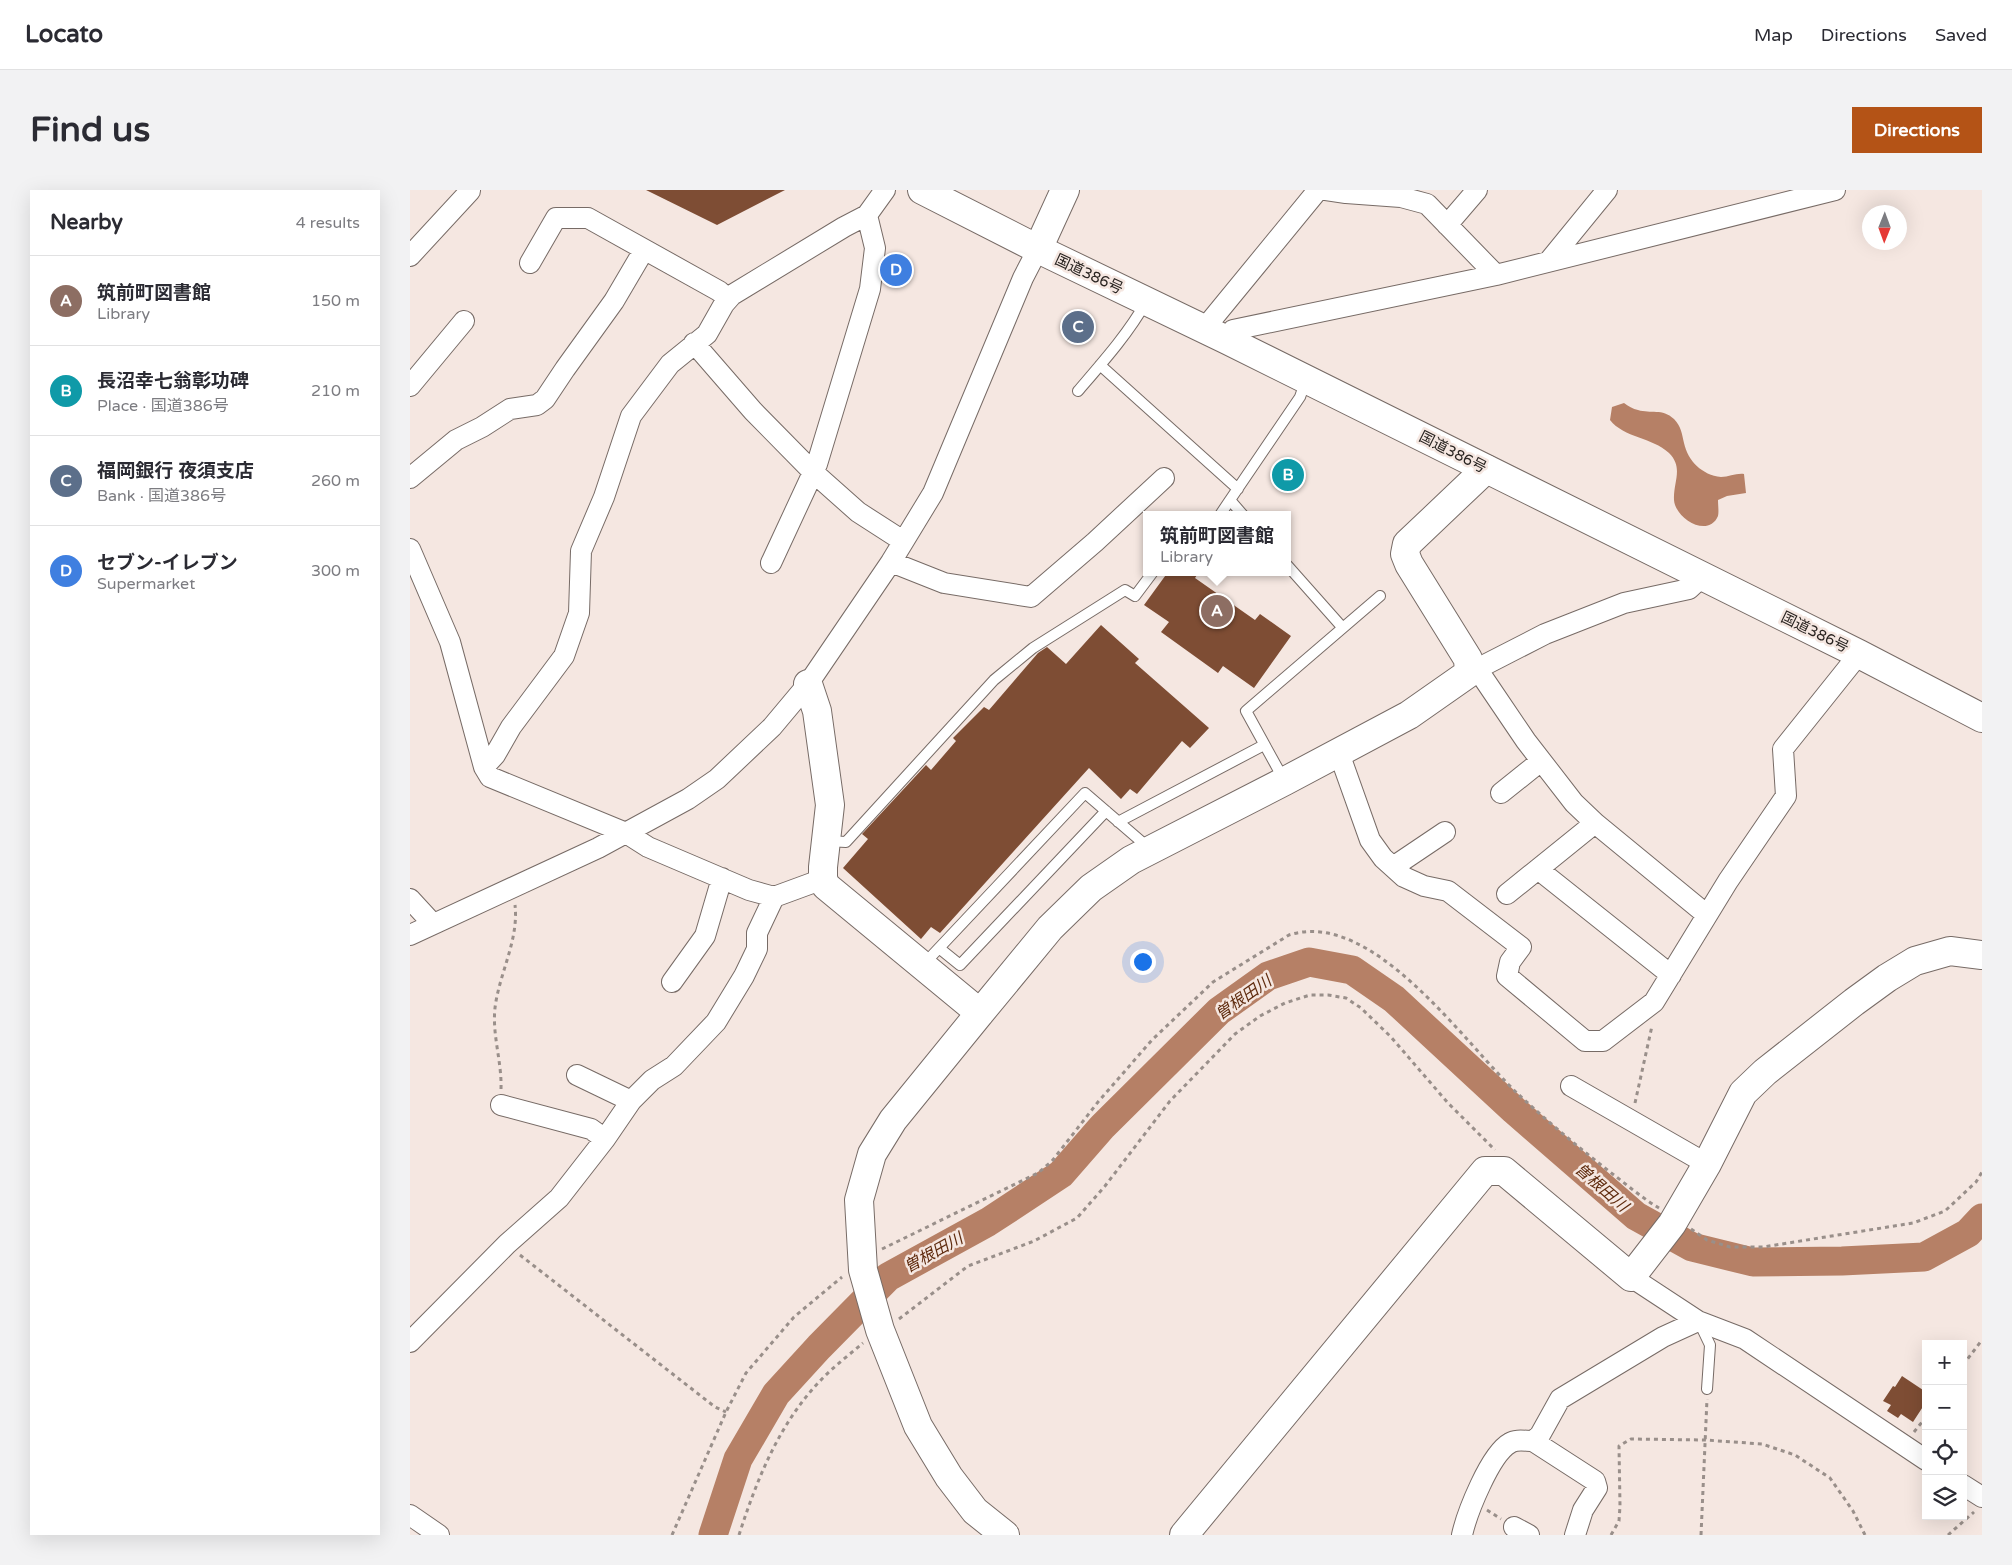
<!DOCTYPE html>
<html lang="en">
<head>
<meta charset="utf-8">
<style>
  :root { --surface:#fff; --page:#f2f2f3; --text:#2b2b33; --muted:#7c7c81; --line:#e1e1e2; --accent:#b45316 }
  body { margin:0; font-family:"Varela Round","Noto Sans JP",sans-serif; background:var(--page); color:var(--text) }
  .controls { position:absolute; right:15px; bottom:15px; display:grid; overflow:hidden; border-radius:0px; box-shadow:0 5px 20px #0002 }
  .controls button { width:45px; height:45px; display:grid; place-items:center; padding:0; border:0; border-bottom:1px solid var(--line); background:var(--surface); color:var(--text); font:25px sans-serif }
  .compass { position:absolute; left:1452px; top:15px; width:45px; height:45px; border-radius:50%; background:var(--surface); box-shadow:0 5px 20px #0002; rotate:181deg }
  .you { position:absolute; left:732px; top:771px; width:18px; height:18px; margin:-12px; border:4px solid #fff; border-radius:50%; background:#1a73e8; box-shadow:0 0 0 8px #1a73e833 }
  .badge { display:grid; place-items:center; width:32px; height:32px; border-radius:50%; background:var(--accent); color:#fff; font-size:16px; font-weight:700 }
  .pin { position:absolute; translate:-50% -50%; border:2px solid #fff; box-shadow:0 1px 5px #0006 }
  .popup { position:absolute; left:733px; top:321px; width:148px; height:65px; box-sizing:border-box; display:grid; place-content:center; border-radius:0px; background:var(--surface); filter:drop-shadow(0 1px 4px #0005); font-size:16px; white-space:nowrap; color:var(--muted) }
  .popup b { font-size:19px; color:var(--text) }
  .popup::after { content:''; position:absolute; left:50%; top:100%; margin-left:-10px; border:10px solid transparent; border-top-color:var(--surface) }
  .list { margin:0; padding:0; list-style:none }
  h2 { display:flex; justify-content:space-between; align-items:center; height:65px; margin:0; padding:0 20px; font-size:21px }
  h2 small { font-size:16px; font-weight:400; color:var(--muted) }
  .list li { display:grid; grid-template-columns:32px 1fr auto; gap:15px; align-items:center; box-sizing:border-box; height:90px; padding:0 20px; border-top:1px solid var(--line) }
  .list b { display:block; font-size:19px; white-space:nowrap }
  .list p { margin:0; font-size:16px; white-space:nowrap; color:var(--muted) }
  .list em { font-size:16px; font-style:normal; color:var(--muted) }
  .icon { flex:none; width:28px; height:28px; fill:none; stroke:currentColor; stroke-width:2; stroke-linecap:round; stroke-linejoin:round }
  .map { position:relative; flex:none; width:1572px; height:1345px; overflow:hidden; border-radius:0px }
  header { display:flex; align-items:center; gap:30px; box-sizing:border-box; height:70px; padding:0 25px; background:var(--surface); border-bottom:1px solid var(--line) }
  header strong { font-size:24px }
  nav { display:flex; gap:28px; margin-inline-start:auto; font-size:18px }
  .intro { display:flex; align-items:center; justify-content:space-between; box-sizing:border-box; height:120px; padding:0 30px }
  h1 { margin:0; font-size:35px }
  .button { padding:12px 22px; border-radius:0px; background:var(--accent); color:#fff; font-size:18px; font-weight:700 }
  main { display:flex; gap:30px; padding:0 30px }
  aside { flex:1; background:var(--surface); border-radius:0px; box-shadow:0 5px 20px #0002 }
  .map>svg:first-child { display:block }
  .water { fill:#b68066 }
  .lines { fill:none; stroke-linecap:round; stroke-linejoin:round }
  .river { stroke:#b68066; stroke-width:29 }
  .building { fill:#7e4d34 }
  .lane-casing { stroke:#776b66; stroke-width:12 }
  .street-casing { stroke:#776b66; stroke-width:22 }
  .secondary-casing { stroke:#776b66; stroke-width:30 }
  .highway-casing { stroke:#776b66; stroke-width:30 }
  .path { stroke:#998f8a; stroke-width:3; stroke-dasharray:4 4; stroke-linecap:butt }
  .lane { stroke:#fff; stroke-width:10 }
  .street { stroke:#fff; stroke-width:20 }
  .secondary { stroke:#fff; stroke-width:28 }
  .highway { stroke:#fff; stroke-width:28 }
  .labels { text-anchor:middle; stroke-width:5; stroke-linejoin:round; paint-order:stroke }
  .street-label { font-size:15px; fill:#292421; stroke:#f5e7e1 }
  .water-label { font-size:16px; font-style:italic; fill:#5f2b0e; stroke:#f5e7e1 }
</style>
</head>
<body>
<header>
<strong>Locato</strong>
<nav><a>Map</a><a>Directions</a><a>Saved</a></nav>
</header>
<div class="intro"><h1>Find us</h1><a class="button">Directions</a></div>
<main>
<aside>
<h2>Nearby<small>4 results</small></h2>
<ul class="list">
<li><span class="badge" style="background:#8d6e63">A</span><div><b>筑前町図書館</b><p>Library</p></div><em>150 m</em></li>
<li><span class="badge" style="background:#0f9aa8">B</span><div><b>長沼幸七翁彰功碑</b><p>Place · 国道386号</p></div><em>210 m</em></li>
<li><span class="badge" style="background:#5c6f8a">C</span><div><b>福岡銀行 夜須支店</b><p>Bank · 国道386号</p></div><em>260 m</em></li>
<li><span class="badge" style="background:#3f7fe0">D</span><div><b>セブン-イレブン</b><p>Supermarket</p></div><em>300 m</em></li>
</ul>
</aside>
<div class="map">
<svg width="1572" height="1345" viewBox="0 0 1572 1345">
  <rect width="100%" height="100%" fill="#f5e7e1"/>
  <path class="water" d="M1214,213c4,3 9,6 14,7 13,4 24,-2 36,9 7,7 8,15 10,24 4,18 18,32 37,34 8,0 15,-4 23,-3l2,19 -19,3 -9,4c0,5 1,12 0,16 -10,23 -43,2 -44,-16 -1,-18 10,-32 -5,-47 -17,-16 -45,-15 -59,-33l2,-13z"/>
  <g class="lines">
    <path class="river" d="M303,1345l25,-76 38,-65 43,-47 69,-70 100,-55 73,-48 41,-47 117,-116 49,-35 41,-14 43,8 42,29 120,111 122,106 56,31 61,15 89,-1 82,-4 44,-24 14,-15"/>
  </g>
  <path class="building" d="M236,0h139l-68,35z
    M758,382h31l-4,6 60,42 5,-6 31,22 -37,52 -31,-22 -5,7 -57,-41 8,-10 -25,-17z
    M691,435l38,34 -4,4 74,65 -19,20 -8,-7 -45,53 -7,-5 -9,10 -32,-31 -149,165 -9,-6 -10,12 -78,-71 25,-29 -6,-5 64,-69 5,5 25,-29 -3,-3 31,-31 5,3 49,-57 9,-6 19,17z
    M1492,1186l24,16v10l-13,20 -12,-8 -3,4 -11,-7 4,-6 -8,-4 10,-15 2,1z"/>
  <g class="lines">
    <defs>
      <path id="lane" d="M690,175l138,124
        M668,201c24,-28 50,-57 68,-89
        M810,325l10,-15
        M833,325l-13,-15 70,-103 6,-17
        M877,375l55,62
        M874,590l-38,-69 134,-115
        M708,632l146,-77
        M417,651l19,1 148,-162 39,-32 92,-58 10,6 18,-24
        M529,758l21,17 146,-154
        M514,774l161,-171 65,56
        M1289,1132l11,23 -3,44"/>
      <path id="street" d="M916,0l20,3 55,4 26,7 69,71
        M1037,35l30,-35
        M0,66l60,-65
        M1139,71l58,-71
        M120,73l26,-45h32l131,73 9,8
        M794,139l114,-139
        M817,150l6,-10 263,-55 339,-85
        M284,153l59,68 60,61 45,40 45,29
        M0,196l54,-65
        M0,288l46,-38 26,-13 28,-18 27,-4 8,-6 20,-30 49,-68 30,-51
        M0,359l40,93 34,125 6,10 136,56 22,14 101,43 25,7
        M481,372l53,21 87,14 64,-55 69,-64
        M361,373l46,-99 53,-175 5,-41 -8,-33
        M1066,481l8,8 42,62 48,62 21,20 112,92
        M1059,483l76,-39 79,-31 65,-14 13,-12
        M929,563l31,87 13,18 21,19 20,9 24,5 73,56 -11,15 -3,14 78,65h18l51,-39 74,-121 58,-85 -3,-47 76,-95
        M74,577l11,-12 16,-28 53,-71 15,-43 2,-62 23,-54 27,-81 39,-52 37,-30 17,-30 8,-9 112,-68 23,-12 18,-25
        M1091,603l40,-32
        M983,677l52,-35
        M1129,680l132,105
        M1097,704l88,-71
        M0,709l23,25
        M0,745l188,-87 90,-49 29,-20 55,-52 36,-43 83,-122 42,-69 90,-215 15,-29
        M262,792l33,-46 17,-58
        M167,885l54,26
        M1161,896l136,78
        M91,915l90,24 14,10
        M1221,1087l67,44 47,18 181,121
        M0,1152l97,-98 52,-46 46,-59 26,-38 21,-21 22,-14 42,-44 28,-46 13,-27v-16l17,-36 49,-18
        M1553,1295l19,12
        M0,1325l29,20
        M1104,1337l15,8
        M1052,1345c5,-22 28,-81 48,-92 6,-4 15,-2 23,-2
        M1165,1345l8,-25 14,-22 -2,-7 -62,-40 7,-6 20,-36 103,-62 35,-16"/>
      <path id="secondary" d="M628,59l27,-59
        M398,494l9,27 13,94 -7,62v12l3,7 154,127
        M595,1345l-30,-24 -26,-34 -31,-51 -38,-96 -17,-60 -4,-70 13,-46 21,-34 87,-107 70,-85 41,-40 40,-28 154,-79 124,-66 60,-42 -1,-14 -59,-95 -4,-10 2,-10 79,-75
        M774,1345l301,-364h19l127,106 41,-53 35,-60 36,-71 22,-21 89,-70 33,-24 28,-17 35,-10 32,4"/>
      <path id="highway" d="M512,0l116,59 189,91 632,314 123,64"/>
    </defs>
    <use href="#lane" class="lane-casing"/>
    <use href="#street" class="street-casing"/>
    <use href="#secondary" class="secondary-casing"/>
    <use href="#highway" class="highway-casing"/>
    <path class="path" d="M91,899c1,-27 -9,-54 -6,-81 4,-34 24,-68 20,-103
      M1225,913l17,-77
      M1281,1039l16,11 23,7h33l150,-24 32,-12 31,-29 6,-10
      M472,1059l156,-76 14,-12 46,-59 54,-62 61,-58 76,-47c84,-27 176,109 229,159 29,27 60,53 92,78 16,12 32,26 49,36
      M110,1065l195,152 11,5
      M489,1129l69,-53 66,-25 43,-23 28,-32 65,-85 65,-67 25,-18 25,-13 25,-8h18l18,3 15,10 30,29 57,66 47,47
      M1553,1175l19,-25
      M1504,1242l12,-15
      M1077,1320l14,9
      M262,1345l54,-123 20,-39 48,-56 48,-40
      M329,1345c18,-56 40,-111 81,-154 13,-14 29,-26 43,-38
      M1201,1345l8,-14 1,-15 -1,-60 12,-7 74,1 57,4 33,11 35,23 23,33 12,24
      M1291,1345l6,-136
      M1538,1345l26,-23"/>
    <use href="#lane" class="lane"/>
    <use href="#street" class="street"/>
    <use href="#secondary" class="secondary"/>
    <use href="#highway" class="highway"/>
  </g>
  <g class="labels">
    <g class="street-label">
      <text transform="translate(679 84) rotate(25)" y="5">国道386号</text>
      <text transform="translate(1043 262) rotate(27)" y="5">国道386号</text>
      <text transform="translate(1405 442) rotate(26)" y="5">国道386号</text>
    </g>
    <g class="water-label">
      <text transform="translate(833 807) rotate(-35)" y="6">曽根田川</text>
      <text transform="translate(1192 997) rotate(41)" y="6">曽根田川</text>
      <text transform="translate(523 1062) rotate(-29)" y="6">曽根田川</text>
    </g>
  </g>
</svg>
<div class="controls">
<button>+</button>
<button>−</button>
<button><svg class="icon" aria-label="locate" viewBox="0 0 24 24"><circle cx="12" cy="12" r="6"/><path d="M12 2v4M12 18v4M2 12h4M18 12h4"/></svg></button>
<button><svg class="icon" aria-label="layers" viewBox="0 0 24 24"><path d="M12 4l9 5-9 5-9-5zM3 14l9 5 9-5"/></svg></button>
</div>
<svg class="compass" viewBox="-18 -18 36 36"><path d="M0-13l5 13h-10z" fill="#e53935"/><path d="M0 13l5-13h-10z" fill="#7c7c81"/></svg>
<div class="you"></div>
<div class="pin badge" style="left:807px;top:421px;background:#8d6e63">A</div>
<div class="popup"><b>筑前町図書館</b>Library</div>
<div class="pin badge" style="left:878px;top:285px;background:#0f9aa8">B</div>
<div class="pin badge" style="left:668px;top:137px;background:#5c6f8a">C</div>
<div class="pin badge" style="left:486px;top:80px;background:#3f7fe0">D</div>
</div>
</main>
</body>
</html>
